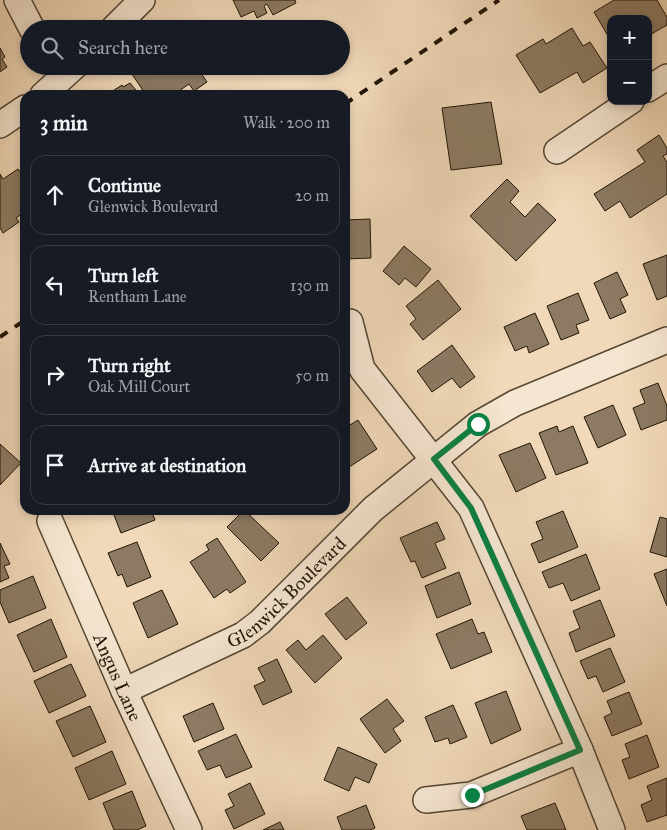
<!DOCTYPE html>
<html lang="en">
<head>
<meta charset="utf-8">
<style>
  :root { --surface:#171b24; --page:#20242c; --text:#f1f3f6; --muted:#9ea1a6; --line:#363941 }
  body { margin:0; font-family:"IM FELL Great Primer",serif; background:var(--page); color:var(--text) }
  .controls { position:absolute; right:15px; top:15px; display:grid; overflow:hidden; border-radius:10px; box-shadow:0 2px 8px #0003 }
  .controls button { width:45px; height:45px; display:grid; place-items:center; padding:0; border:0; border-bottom:1px solid var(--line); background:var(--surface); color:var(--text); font:25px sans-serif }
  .stop { position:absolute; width:15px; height:15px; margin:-11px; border:4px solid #0b8043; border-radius:50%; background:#fff }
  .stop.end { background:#0b8043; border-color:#fff; box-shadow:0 1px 5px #0008 }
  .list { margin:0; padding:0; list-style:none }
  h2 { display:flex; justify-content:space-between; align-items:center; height:65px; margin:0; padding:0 20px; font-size:21px }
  h2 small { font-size:16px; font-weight:400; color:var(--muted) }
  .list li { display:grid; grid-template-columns:32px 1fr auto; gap:15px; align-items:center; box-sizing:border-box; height:80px; margin:0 10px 10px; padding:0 10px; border:1px solid var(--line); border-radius:15px }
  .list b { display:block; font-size:19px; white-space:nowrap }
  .list p { margin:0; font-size:16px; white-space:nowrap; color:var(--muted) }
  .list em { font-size:16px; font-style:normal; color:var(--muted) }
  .icon { flex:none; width:28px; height:28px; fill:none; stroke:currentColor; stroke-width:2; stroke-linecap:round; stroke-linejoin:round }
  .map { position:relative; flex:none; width:667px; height:830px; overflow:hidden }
  .search { position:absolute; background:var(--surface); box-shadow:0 2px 8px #0003; left:20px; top:20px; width:330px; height:55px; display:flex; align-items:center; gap:12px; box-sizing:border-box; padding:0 18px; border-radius:28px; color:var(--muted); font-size:19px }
  .panel { position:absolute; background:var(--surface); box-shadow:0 2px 8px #0003; left:20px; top:90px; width:330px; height:425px; border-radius:15px }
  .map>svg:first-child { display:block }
  .building { fill:#8c7a63; stroke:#201506 }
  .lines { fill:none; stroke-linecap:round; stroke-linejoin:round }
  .minor-casing { stroke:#544632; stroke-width:28 }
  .minor { stroke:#f5e6d1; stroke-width:25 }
  .rail { stroke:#201506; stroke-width:4; stroke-dasharray:9 9; stroke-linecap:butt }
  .route { stroke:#0b8043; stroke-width:6 }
  .labels { text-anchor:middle; stroke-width:5; stroke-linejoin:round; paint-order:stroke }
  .street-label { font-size:19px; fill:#201506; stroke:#f5e6d1 }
</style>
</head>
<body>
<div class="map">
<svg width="667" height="830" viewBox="0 0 667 830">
  <rect width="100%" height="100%" fill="#f0d8b8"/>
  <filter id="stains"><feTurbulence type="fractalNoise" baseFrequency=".004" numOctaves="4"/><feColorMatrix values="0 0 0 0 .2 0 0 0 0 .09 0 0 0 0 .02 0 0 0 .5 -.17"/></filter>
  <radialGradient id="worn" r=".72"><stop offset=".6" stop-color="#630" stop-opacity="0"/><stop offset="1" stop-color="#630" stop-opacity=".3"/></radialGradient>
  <path class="building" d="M233,0h62l1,3 -23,12 -6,-11 -3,2 3,7 -10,5 -3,-7 -13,6z
    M614,0h43l10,17v8l-19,11v-17h-37v22l-17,-29z
    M572,28l11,18 7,-4 17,26 -24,15 -6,-11 -37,21 -24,-38 27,-16 3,5z
    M0,48l5,9 -3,2 5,8 -7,5z
    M130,66h66l11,16 -13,9 -5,-7 -10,7 2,3 -2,1h-33l-18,-27z
    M130,83l10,12h-37l4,-2 1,1 14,-9 1,2z
    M491,102l11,62 -51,6 -9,-62z
    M659,135l8,13v6l-4,2 4,6v32l-37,24 -10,-17 -15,10 -11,-17 51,-32 -8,-12z
    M18,169l3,4 4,-2v41l-9,6 3,4 -16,11 -3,-5v-54l3,5z
    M507,179l12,12 -9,11 15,15 13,-14 18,17 -40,41 -46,-45z
    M370,219l1,39 -26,1v-39z
    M404,246l27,23 -15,18 -11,-9 -6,7 -16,-14z
    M667,255v41l-10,4 -14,-36z
    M617,272l11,23 -8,4 6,13 -16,7 -16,-36z
    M438,280l23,29 -38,31 -13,-16 6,-5 -10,-13z
    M578,293l11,27 -13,5 3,8 -18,7 -14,-34z
    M535,313l14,31 -20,9 -2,-7 -12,5 -11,-24z
    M452,345l23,32 -15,11 -8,-10 -20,14 -15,-21z
    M658,383l9,23v14l-26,10 -8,-22 12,-5 -5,-13z
    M613,405l13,30 -28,13 -14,-31z
    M358,420l19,29 -31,20 -1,-41z
    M557,426l2,6 14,-6 15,37 -32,12 -17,-42z
    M530,443l16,35 -30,14 -17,-37z
    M0,444l21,19 -21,22z
    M112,510h39l4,10 -34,13z
    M244,510l35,33 -18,18 -34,-34z
    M563,511l15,36 -39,16 -8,-19 12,-5 -7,-17z
    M660,517l7,2v38l-17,-5z
    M437,522l8,17 -10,4 11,25 -24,10 -7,-17 -4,1 -11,-24z
    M217,538l29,44 -16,11 -3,-4 -13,9 -24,-36 19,-12 -3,-5z
    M137,542l14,35 -24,10 -5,-13 -4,2 -10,-23z
    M0,543l10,21 -6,2 5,12 -9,4z
    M586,554l14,35 -29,12 -8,-18 -14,5 -7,-16z
    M667,569v37l-13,-32z
    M459,572l12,32 -34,14 -12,-32z
    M33,576l13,32 -37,15 -9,-21v-12z
    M162,590l16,34 -30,14 -15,-35z
    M347,597l20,26 -21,17 -21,-26z
    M600,600l15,36 -39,16 -7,-19 11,-5 -7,-17z
    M51,619l16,38 -33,15 -17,-37z
    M472,619l6,15 6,-2 8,20 -41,17 -15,-35z
    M323,635l19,23 -27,25 -29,-33 12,-10 8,10z
    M610,648l15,34 -22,10 -7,-16 -8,3 -8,-18z
    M277,659l15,33 -29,13 -9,-19 11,-5 -7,-13z
    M71,664l15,32 -37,17 -15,-32z
    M506,691l15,39 -30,14 -16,-41z
    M629,692l13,32 -30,12 -8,-19 8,-4 -5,-12z
    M387,699l17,22 -11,8 8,12 -16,12 -25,-34z
    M213,703l11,26 -30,13 -11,-26z
    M453,705l14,32 -17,7 -2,-6 -13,4 -10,-25z
    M90,706l16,36 -33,15 -17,-36z
    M236,734l16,33 -26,11 -6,-13 -13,5 -9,-19z
    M647,735l12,32 -30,12 -7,-19 8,-3 -5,-13z
    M338,747l39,17 -8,19 -14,-6 -6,14 -25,-11z
    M112,751l14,33 -37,16 -14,-32z
    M667,778v37l-20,7 -6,-17 11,-5 -5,-14z
    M250,783l15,31 -31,15 -9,-19 9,-4 -6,-12z
    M132,791l14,35 -9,4h-23l-11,-27z
    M555,803l11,27h-39l-6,-14z
    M366,805l9,23 -5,2h-28l-5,-13z
    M280,822l4,8h-21z"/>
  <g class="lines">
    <defs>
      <g id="minor">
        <path d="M17,0l15,29"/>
        <path d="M113,29l29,-29"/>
        <path d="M648,89l19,-12"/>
        <path d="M43,95l32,-29"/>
        <path d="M0,125l25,-17"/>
        <path d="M557,151l74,-50"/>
        <path d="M350,322l12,47 109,139 109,242 32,80"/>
        <path id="s1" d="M50,521l74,170 65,139"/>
        <path id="s2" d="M124,691l119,-56 17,-13 113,-113 105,-85 37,-21 152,-63"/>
        <path d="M426,800l45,-5 109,-45"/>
      </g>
    </defs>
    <use href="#minor" class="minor-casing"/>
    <use href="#minor" class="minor"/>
    <path class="rail" d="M345,104l154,-104
      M0,337l25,-17"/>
  </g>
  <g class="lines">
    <path class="route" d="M472,795l108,-45 -109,-242 -37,-49 44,-35"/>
  </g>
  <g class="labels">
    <g class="street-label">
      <text dy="7" stroke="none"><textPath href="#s2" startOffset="192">Glenwick Boulevard</textPath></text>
      <text dy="7" stroke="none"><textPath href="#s1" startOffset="170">Angus Lane</textPath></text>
    </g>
  </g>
  <rect width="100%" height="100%" filter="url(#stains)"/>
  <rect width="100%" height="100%" fill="url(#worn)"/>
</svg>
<div class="controls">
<button>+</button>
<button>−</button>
</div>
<div class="stop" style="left:478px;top:424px"></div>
<div class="stop end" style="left:472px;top:795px"></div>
<div class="search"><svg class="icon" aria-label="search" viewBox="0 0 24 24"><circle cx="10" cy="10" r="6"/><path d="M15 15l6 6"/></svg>Search here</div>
<section class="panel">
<h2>3 min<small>Walk · 200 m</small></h2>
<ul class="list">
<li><svg class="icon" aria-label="ahead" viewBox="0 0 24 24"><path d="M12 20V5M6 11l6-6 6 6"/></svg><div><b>Continue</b><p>Glenwick Boulevard</p></div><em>20 m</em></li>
<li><svg class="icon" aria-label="left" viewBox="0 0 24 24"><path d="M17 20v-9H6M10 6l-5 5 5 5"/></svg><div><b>Turn left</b><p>Rentham Lane</p></div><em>130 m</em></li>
<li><svg class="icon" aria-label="right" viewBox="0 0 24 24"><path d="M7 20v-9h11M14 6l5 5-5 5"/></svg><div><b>Turn right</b><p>Oak Mill Court</p></div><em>50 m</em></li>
<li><svg class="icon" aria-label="arrive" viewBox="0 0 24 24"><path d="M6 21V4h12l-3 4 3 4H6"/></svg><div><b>Arrive at destination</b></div></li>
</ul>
</section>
</div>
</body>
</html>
